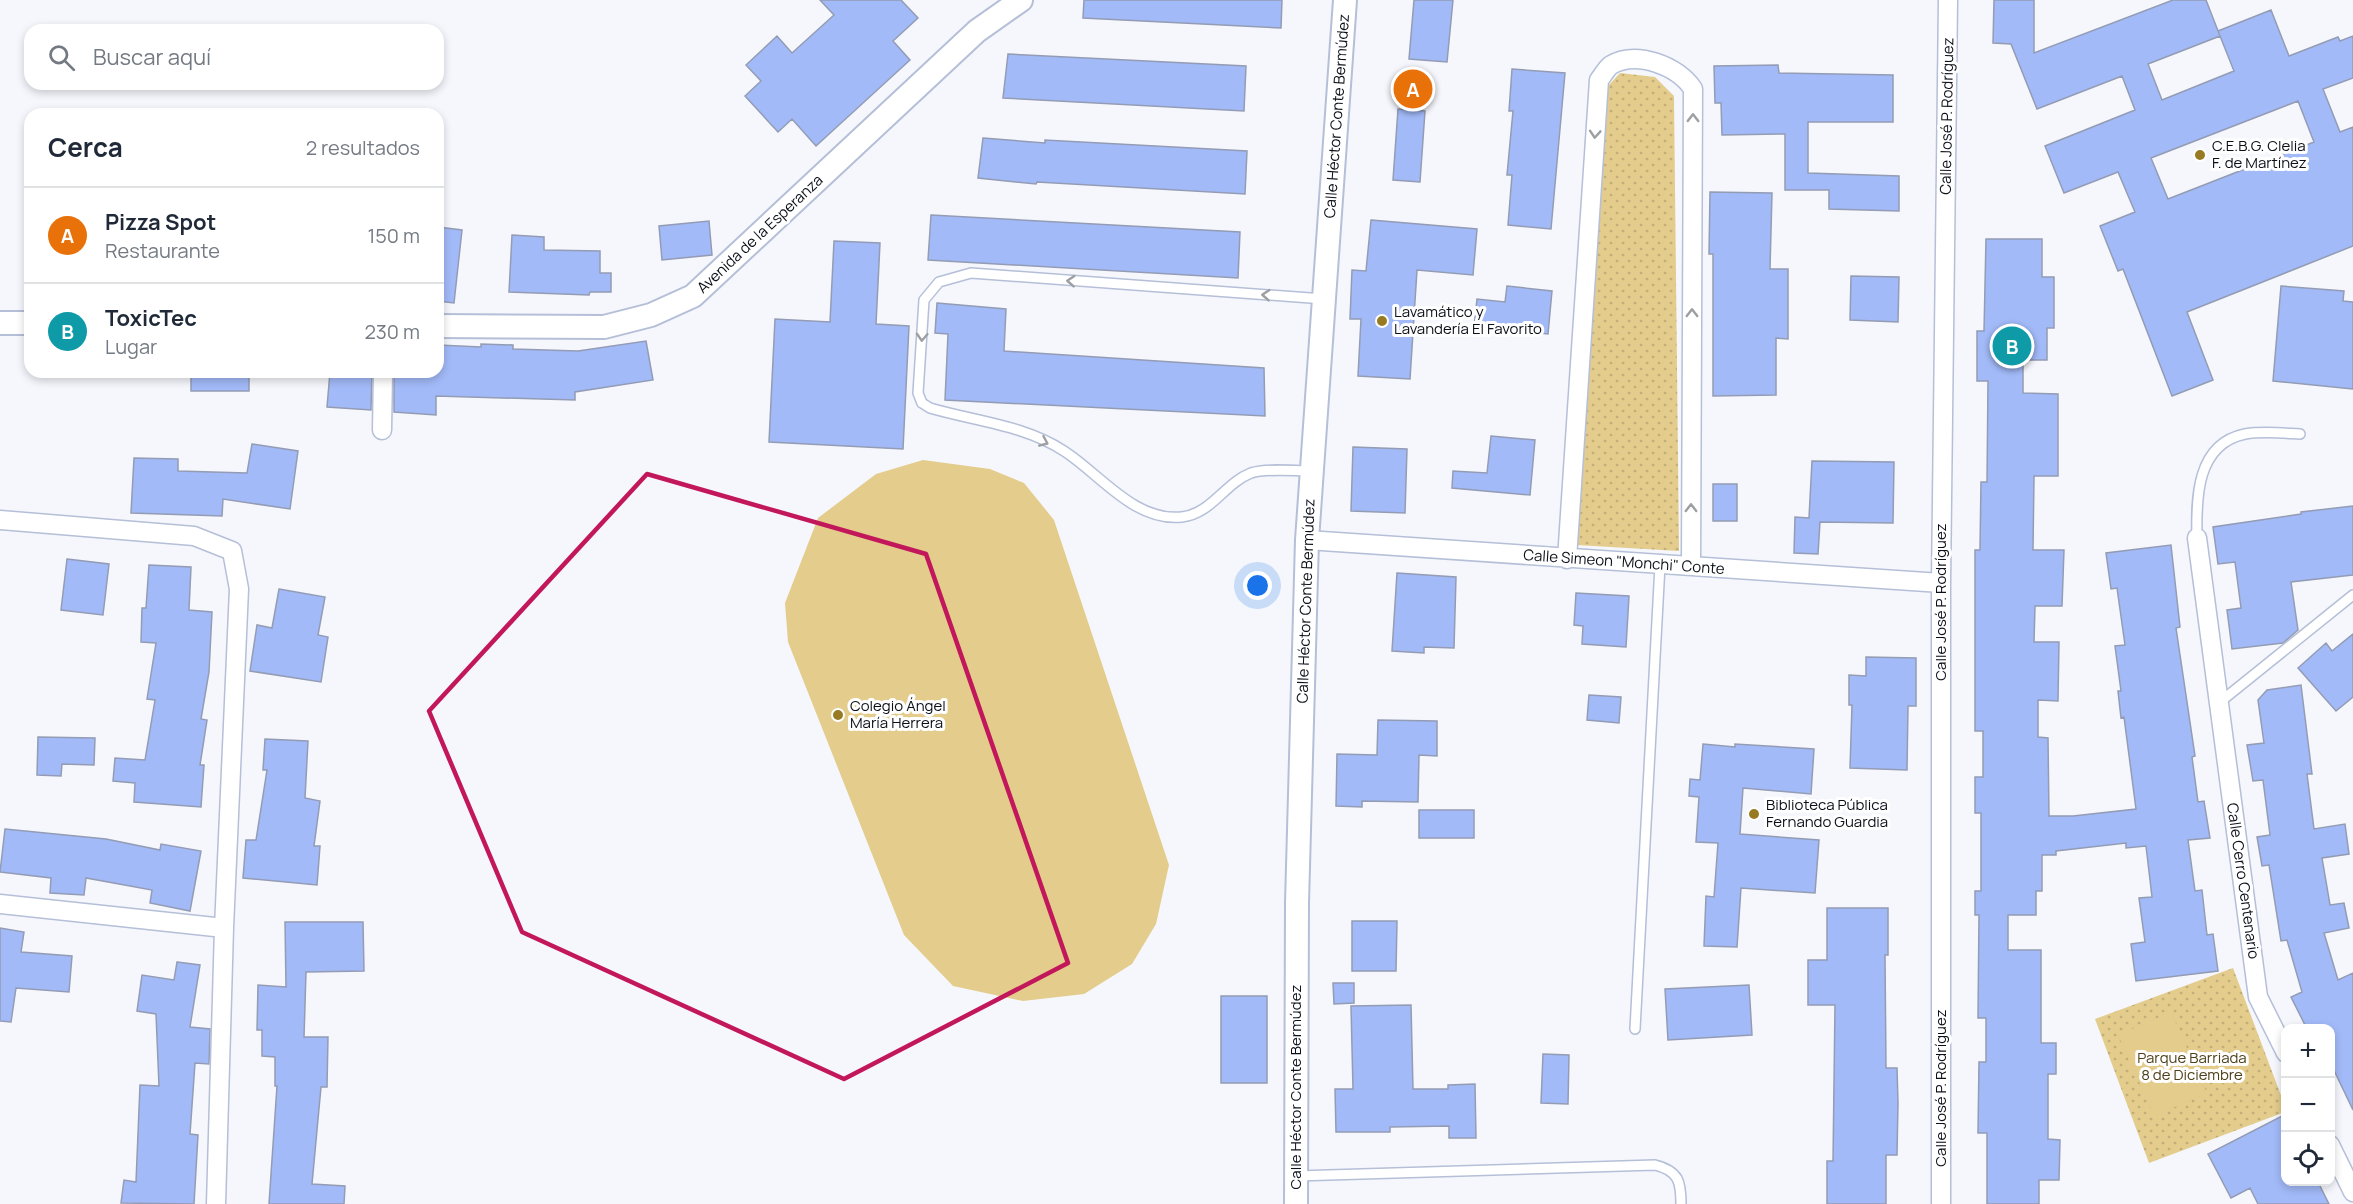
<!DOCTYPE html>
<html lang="es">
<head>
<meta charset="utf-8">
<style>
  :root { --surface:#fff; --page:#f6f6f7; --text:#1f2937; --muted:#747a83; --line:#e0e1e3; --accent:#db2777 }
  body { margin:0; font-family:Manrope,sans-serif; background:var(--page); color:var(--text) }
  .controls { position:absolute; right:18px; bottom:18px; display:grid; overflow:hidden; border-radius:12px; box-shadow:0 3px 9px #0003 }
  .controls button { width:54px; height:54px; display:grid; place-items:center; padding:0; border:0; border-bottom:2px solid var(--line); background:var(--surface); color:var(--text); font:30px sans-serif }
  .you { position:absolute; left:1258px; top:586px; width:21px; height:21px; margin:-15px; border:4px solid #fff; border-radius:50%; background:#1a73e8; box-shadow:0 0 0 9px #1a73e833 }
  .badge { display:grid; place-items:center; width:39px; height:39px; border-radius:50%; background:var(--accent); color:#fff; font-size:20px; font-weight:700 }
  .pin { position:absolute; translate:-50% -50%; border:3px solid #fff; box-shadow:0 2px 6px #0006 }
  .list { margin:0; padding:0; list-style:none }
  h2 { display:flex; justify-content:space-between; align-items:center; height:78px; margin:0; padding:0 24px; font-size:26px }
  h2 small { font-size:20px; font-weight:400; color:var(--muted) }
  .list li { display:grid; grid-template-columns:39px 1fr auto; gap:18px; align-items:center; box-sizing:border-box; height:96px; padding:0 24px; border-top:2px solid var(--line) }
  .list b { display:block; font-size:22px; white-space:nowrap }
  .list p { margin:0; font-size:20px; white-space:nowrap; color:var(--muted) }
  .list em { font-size:20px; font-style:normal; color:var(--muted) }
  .icon { flex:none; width:33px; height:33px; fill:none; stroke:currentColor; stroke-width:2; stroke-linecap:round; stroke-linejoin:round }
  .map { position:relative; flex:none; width:2353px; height:1204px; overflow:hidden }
  .search { position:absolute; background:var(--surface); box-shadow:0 3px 9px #0003; left:24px; top:24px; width:420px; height:66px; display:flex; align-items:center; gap:15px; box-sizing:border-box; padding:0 21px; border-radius:18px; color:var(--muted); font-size:22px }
  .panel { position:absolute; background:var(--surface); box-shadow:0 3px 9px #0003; left:24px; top:108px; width:420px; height:270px; border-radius:18px }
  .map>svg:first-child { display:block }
  .grass { fill:url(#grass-dots) }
  .pitch { fill:#e3cc8c }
  .building { fill:#a2baf8; stroke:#939cb4; stroke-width:1.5; fill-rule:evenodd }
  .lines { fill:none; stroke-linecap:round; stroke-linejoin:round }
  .service-casing { stroke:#b5bfd8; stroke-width:12 }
  .minor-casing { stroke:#b5bfd8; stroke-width:21 }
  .tertiary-casing { stroke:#b5bfd8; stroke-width:26 }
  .service { stroke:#fff; stroke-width:9 }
  .minor { stroke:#fff; stroke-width:18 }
  .tertiary { stroke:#fff; stroke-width:22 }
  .oneway { stroke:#9d9fa2 }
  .marked { fill:none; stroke:#c2185b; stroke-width:4.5; stroke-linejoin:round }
  .poi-dot { fill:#977a22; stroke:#fff; stroke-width:2 }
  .labels { text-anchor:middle; stroke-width:6; stroke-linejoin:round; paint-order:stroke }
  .street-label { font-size:15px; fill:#0b0f17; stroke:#fff }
  .poi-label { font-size:15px; fill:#0b0f17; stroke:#fff; text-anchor:start }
  .park-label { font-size:15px; fill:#4e401a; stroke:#fff }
</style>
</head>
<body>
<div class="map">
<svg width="2353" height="1204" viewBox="0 0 2353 1204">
  <defs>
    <pattern id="grass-dots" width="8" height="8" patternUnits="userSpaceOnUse" patternTransform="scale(1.5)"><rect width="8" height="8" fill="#e3cc8c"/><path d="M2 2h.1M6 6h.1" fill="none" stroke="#c1ae78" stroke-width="1.8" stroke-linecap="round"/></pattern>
  </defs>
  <rect width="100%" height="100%" fill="#f5f7fc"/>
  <path class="grass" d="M1620,73l35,4 19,19 5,455 -103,-6 32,-459z
    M2233,968l52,138v6l-136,51 -54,-144z"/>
  <path class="pitch" d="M923,460l67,9 34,14 30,37 115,345 -13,59 -24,40 -48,30 -61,7 -70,-15 -49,-51 -116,-293 -3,-39 33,-85 58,-44z
    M2171,1012l36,81 -53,23 -36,-81z"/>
  <path class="building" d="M820,0h81l17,18 -25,23 17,19 -94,86 -24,-27 -14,13 -33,-36 16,-15 -15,-16 31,-29 15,17 42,-38z
    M1084,0h198l-1,28 -198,-10z
    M1414,0h39l-6,62 -38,-3z
    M1994,0h40v53l139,-53h33l14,36 -72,28 14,36 72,-29 -16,-40 53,-21 18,46 49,-19 2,4 13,-5v42l-30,11 17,43 13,-5v119l-166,66 26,68 -41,16 -49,-127 -5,2 -18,-45 35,-14 -17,-40 -54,21 -19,-47 90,-36 -13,-34 -85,33 -26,-65 -18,-1zM2298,101l16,41 -146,57 -17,-41z
    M1008,54l238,12 -2,45 -241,-13z
    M1778,65l1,8 114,2v47h-85v51l91,3v35l-70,-2v-19h-44v-56l-63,1 -1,-32h-6l-1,-37z
    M1512,69l53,4 -14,156 -43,-4 4,-50h-5l6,-64h-4z
    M1398,109l27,2 -5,71 -27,-2z
    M983,138l62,5v-3l202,11 -2,43 -208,-12 -1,2 -58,-6z
    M1710,192l62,1 -2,76h18v70l-12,-1v57l-63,1v-142h-4z
    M931,215l309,17 -2,46 -310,-18z
    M1371,220l106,9 -4,46 -56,-5 -7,109 -52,-3 3,-57h-11l2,-49 14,1z
    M709,221l3,34 -50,5 -3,-34z
    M438,227l24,3 -8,73 -16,-2z
    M512,235l32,2v13l56,1v22h11v19h-21l-1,3 -80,-3z
    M1986,239h56v38h12v51h-7v32h-24v33l35,1v82h-24l-1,74h31l-2,56h-27l-1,36h25l-1,59 -20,-1v37l10,1 1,78h24l63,-7 -12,-92 -3,1 -3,-27h3l-6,-45 10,-1 -8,-57 -6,1 -5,-36 65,-8 9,82 -4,1 19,128 -3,1 6,45 6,-1 6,37 -22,2 7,51 7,-1 5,45 6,-1 5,37 -82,10 -5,-37 14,-2 -6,-44 13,-1 -6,-51 -20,2v-5l-70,8v4h-14v36h-6v24h-28v35h33v93h15v31h-8v65l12,1 -1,40h-20v24h-52v-71h-9l1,-71h7v-44h-8l1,-103h-4v-24h6v-78h-6v-36h8v-46h-8v-181h5l1,-68h6l1,-101h-11v-50h7z
    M834,241l46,2 -4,81 33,2 -6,123 -134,-7 6,-123 55,3z
    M1851,276l48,1 -1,45 -48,-2z
    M1507,286l45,5 -4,43 -74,-7 3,-28 28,3z
    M2281,286l63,5 -1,10 10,1v87l-80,-8z
    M937,303l69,6 -2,42 260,17 1,48 -320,-16 3,-66 -13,-1z
    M646,341l7,39 -78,12v8l-139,-4v19l-42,-3v-40h44l1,-27 42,2v-3l32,1v4l65,2z
    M191,372h58v19h-58z
    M330,372h42l-1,38 -44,-3z
    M1491,436l44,4 -5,55 -78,-7 1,-17 34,2z
    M252,444l46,7 -8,58 -67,-10 -1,17 -91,-3 3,-55 44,1v12l69,2z
    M1353,447l54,2 -2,64 -54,-2z
    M1812,461l82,1 -1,61 -73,-1 -2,32 -24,-1 1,-36 14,1z
    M1713,484h24v37h-24z
    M2353,506v69l-62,7 7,48 -15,13 -51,6 -5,-39 14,-2 -6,-46 -17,2 -5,-37 88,-13v-2z
    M67,559l42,5 -6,51 -42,-5z
    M149,565l42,2 -2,43 23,2 -3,60 -8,47 6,1 -7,45h4l-3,42 -67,-5 1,-19 -22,-2 2,-23 30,2 10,-60 -8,-1 9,-56 -15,-1 1,-34h4z
    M1397,573l59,4 -2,71 -30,-1v6l-32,-2z
    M279,589l46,8 -7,38 10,2 -7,45 -71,-11 7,-46 15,3z
    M1576,593l53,3 -3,51 -44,-3 1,-18 -9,-1z
    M2353,634v63l-17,14 -38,-43 28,-25 6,8z
    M1866,657l50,1v48h-8l-1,64 -57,-2 2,-63h-3v-30l17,1z
    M2301,685l11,89h-5l7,55 31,-5 4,30 -27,4 8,47 14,-2 5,25 -25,5 14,47 15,-7v137l-22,-46v-35h-24l-16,-32 11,-5 -15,-52 -6,1 -12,-76 -7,1 -5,-29 13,-2 -7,-55 -10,1 -6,-36 17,-2 -6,-43 9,-10z
    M1589,695l32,2 -2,26 -32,-3z
    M1378,720l59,1v35l-18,-1 -1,47 -56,-1v6l-26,-1 1,-52 40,1z
    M38,737l57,1 -1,27 -32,-1 -1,12 -24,-1z
    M265,739l43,2 -3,57 15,3 -6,45h6l-3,39 -74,-7 3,-38h10l11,-70h-4z
    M1703,744l32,3v-3l79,5 -3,45 -68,-6 -3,46 79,6 -4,53 -74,-5 -4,59 -33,-1 2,-50 8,1 4,-54 -22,-1 3,-45 -10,-1 1,-17 10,1z
    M1419,810h55v28h-55z
    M5,829l101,10 54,11 1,-6 40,7 -11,60 -40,-8 2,-13 -66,-12 -2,17 -34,-2 1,-15 -51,-6z
    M1827,908h61v47h-3l1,113h11l1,35 -1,52h-11v49h-59v-43h6l2,-156h-27v-45h19z
    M1352,921h45l-1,50h-44z
    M285,922h78l1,49 -58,1 -2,65h24l-1,50h-6l-9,97 33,2 -1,18h-75l8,-118h-2v-29l-13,-1v-26h-5l1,-45 28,2z
    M0,928l24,4 -3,20 51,4 -3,36 -53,-4 -5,34 -11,-1z
    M177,962l23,3 -10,62 20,2 -1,35 -14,-1 -5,71 8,1 -4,69 -73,-1 3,-23 12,2 4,-97 19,1 -3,-72 -19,-3 5,-36 32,5z
    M1333,983h21v20l-20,1z
    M1749,985l3,50 -84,5 -3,-51z
    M1221,996h46v87h-46z
    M1411,1005l2,84h35v-4l27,-1 1,54h-27v-12l-59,1v5h-54l-1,-43h18l-2,-83z
    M1543,1054l26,1 -1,49 -27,-1z
    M2286,1114v68h32l11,22h-71l-8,-16 -19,10 -23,-44z"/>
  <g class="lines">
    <defs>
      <path id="service" d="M1310,471c-16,0 -44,-3 -59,2 -26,10 -40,41 -69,44 -48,5 -82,-43 -118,-66 -39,-26 -90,-30 -134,-43l-8,-5 -4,-10 6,-93 15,-18 32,-9 353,26
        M2197,538c-1,-39 -1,-94 48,-104 18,-3 37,-1 55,0
        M2220,702l133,-107
        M1635,1029l25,-464
        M1296,1176l359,-11c24,6 26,17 26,39"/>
      <path id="minor" d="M382,430l1,-58
        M0,520l194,16 38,15 7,38 -15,339 -8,276
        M2197,538l61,459 28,56
        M1307,540l634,43
        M1567,559l32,-479c4,-5 7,-11 12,-15 26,-15 67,1 82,24l-2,477
        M0,904l224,24
        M2330,1145l23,47
        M1941,1204v-621l7,-583"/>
      <path id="tertiary" d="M0,323h30
        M438,326l166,1 47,-12 42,-19 284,-265 44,-31
        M1296,1204l1,-301 10,-363 38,-540"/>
    </defs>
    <use href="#service" class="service-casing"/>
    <use href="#minor" class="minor-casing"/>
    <use href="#tertiary" class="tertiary-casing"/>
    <use href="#service" class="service"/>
    <use href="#minor" class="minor"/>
    <use href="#tertiary" class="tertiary"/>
  </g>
  <defs><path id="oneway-chevron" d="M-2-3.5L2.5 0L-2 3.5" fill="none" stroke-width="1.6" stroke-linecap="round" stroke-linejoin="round" transform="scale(1.5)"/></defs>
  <g class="oneway">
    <use href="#oneway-chevron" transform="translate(1693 118) rotate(-90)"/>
    <use href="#oneway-chevron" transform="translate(1595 134) rotate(94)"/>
    <use href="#oneway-chevron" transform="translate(1071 281) rotate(-176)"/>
    <use href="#oneway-chevron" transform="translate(1266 295) rotate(-176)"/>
    <use href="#oneway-chevron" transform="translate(1692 313) rotate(-90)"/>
    <use href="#oneway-chevron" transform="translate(922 337) rotate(93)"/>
    <use href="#oneway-chevron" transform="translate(1044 442) rotate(24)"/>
    <use href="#oneway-chevron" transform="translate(1691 508) rotate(-90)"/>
  </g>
  <path class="marked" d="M647,474l279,80 142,409 -224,116 -322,-147 -93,-221z"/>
  <g class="poi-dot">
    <circle cx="2200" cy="155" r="6"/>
    <circle cx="1382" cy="321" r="6"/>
    <circle cx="838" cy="715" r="6"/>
    <circle cx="1754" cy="814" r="6"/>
  </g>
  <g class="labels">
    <g class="street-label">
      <text transform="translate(1337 116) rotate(-86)" y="5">Calle Héctor Conte Bermúdez</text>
      <text transform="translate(1947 116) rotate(-89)" y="5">Calle José P. Rodríguez</text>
      <text transform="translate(760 234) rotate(-43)" y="5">Avenida de la Esperanza</text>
      <text transform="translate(1624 562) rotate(4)" y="5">Calle Simeon "Monchi" Conte</text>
      <text transform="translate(1306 601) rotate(-88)" y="5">Calle Héctor Conte Bermúdez</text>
      <text transform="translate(1941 602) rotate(-90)" y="5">Calle José P. Rodríguez</text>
      <text transform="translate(2243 881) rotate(82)" y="5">Calle Cerro Centenario</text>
      <text transform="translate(1296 1087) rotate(-90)" y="5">Calle Héctor Conte Bermúdez</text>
      <text transform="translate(1941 1088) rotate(-90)" y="5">Calle José P. Rodríguez</text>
    </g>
    <g class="poi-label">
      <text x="2212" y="151">C.E.B.G. Clelia<tspan x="2212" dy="17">F. de Martínez</tspan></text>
      <text x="1394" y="317">Lavamático y<tspan x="1394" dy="17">Lavandería El Favorito</tspan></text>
      <text x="850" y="711">Colegio Ángel<tspan x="850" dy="17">María Herrera</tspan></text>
      <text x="1766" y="810">Biblioteca Pública<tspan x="1766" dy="17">Fernando Guardia</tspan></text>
    </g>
    <g class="park-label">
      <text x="2192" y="1063">Parque Barriada<tspan x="2192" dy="17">8 de Diciembre</tspan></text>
    </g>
  </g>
</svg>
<div class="controls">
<button>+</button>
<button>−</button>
<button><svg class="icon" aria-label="locate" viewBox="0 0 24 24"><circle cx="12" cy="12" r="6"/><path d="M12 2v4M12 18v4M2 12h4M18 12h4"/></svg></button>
</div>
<div class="you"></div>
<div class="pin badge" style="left:1413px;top:89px;background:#e8710a">A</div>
<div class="pin badge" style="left:2012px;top:346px;background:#0f9aa8">B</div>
<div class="search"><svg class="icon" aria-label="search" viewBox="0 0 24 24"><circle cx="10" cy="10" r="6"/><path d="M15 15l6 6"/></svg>Buscar aquí</div>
<section class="panel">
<h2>Cerca<small>2 resultados</small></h2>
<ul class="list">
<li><span class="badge" style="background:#e8710a">A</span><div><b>Pizza Spot</b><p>Restaurante</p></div><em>150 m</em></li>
<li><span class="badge" style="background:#0f9aa8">B</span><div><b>ToxicTec</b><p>Lugar</p></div><em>230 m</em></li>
</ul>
</section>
</div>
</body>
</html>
